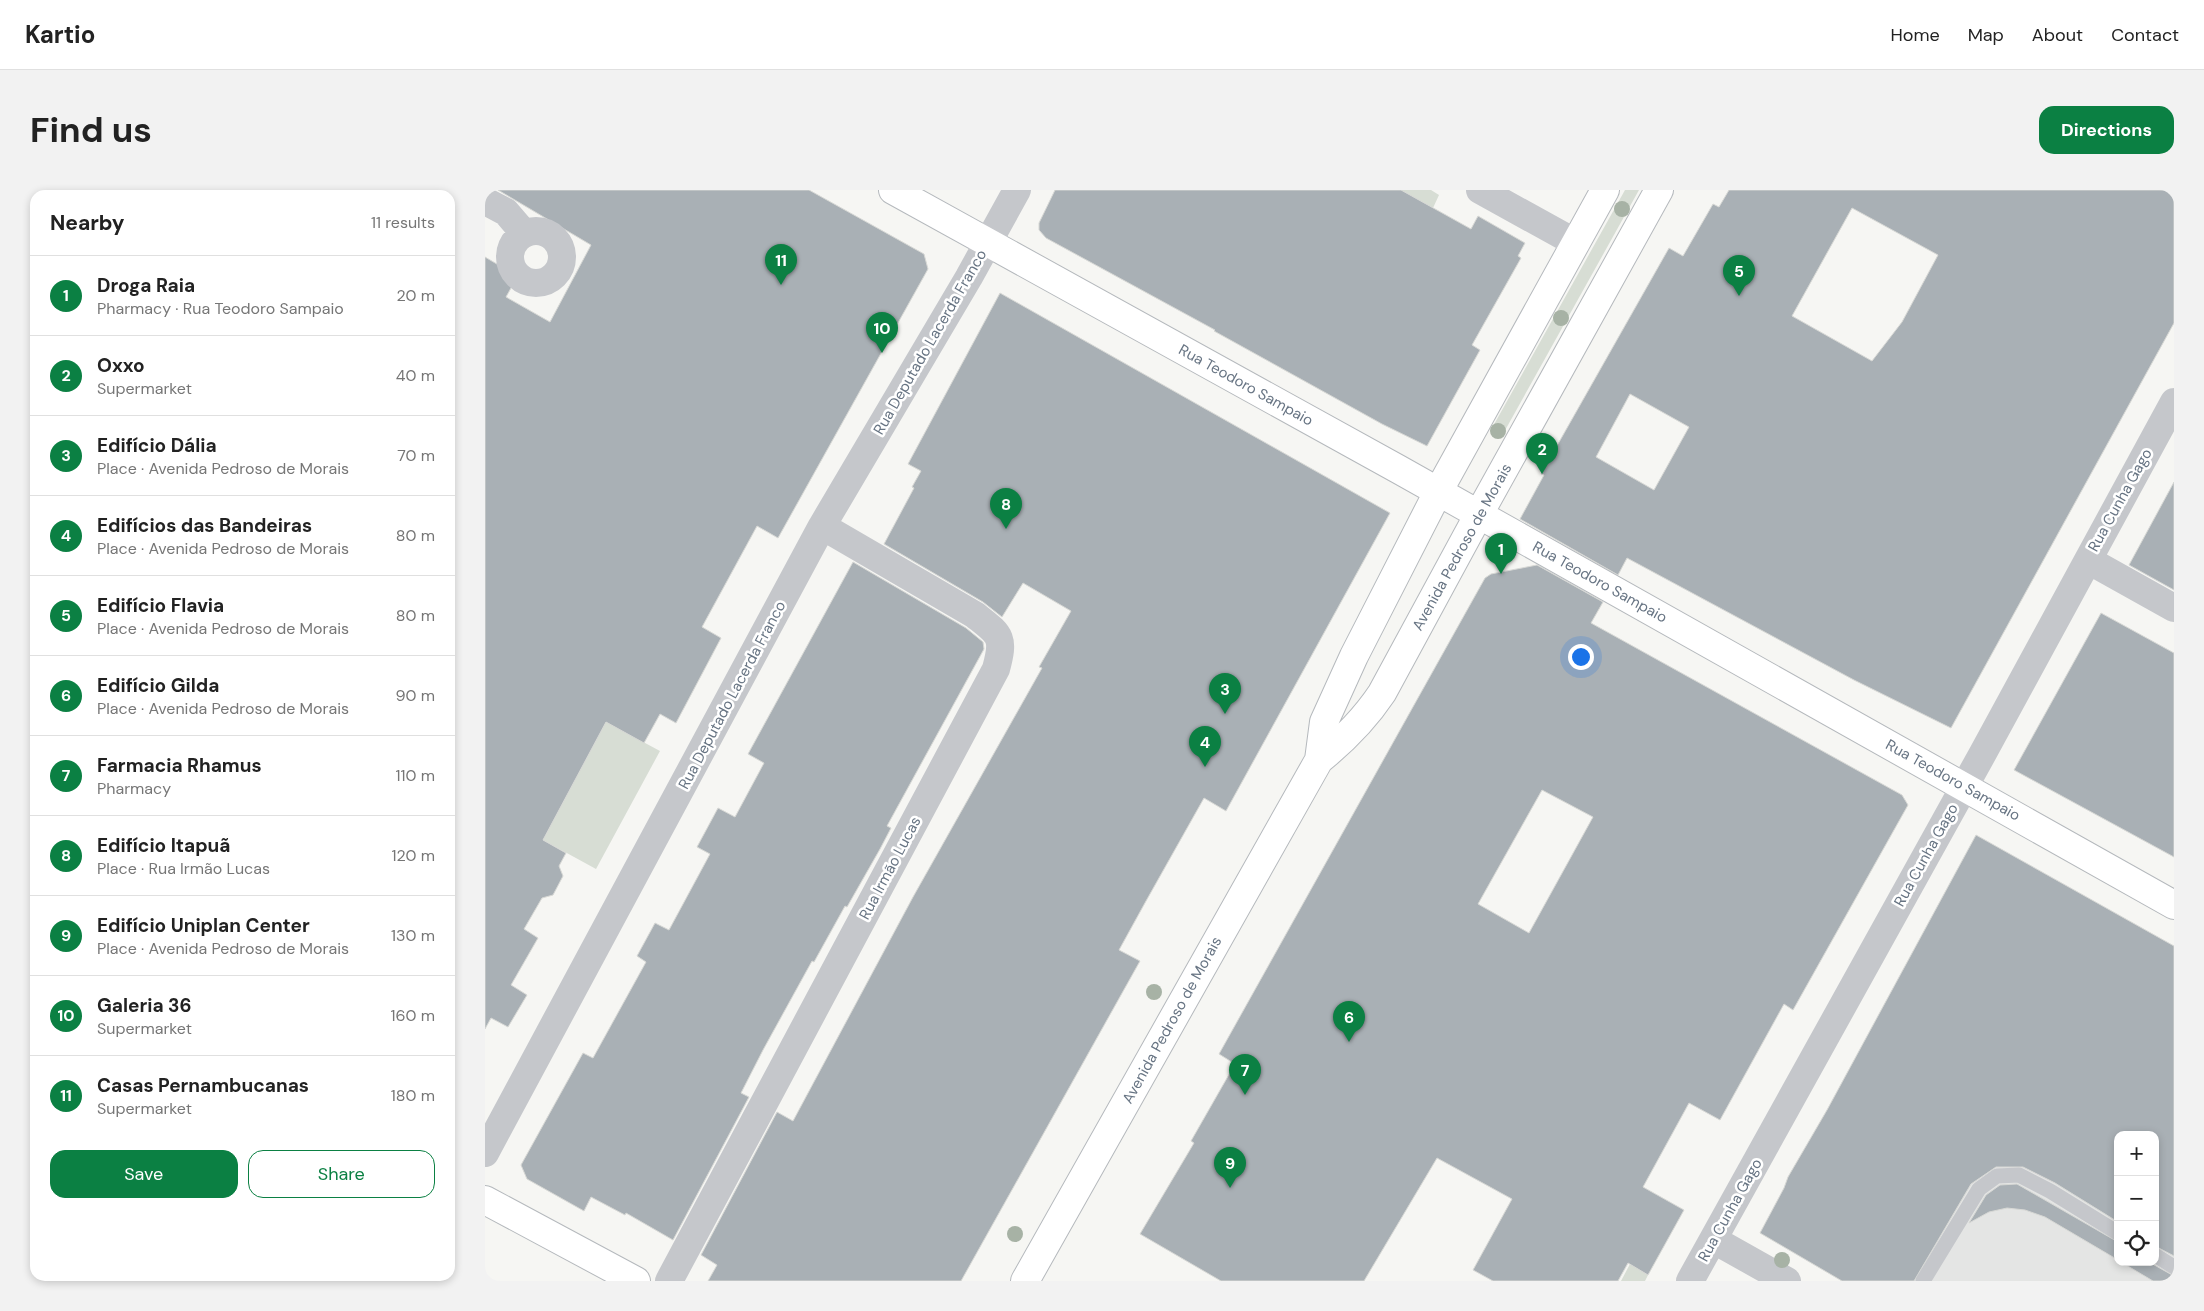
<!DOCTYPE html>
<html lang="en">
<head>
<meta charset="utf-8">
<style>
  :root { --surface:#fff; --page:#f2f2f2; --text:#222; --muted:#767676; --line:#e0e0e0; --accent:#0b8043 }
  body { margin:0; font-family:"DM Sans",sans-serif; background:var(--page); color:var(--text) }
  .controls { position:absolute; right:15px; bottom:15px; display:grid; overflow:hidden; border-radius:10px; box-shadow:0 2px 8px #0003 }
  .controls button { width:45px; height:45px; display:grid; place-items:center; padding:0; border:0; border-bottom:1px solid var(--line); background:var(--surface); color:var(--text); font:25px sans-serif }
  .you { position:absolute; left:1095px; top:466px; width:18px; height:18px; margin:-12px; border:4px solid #fff; border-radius:50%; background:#1a73e8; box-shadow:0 0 0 8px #1a73e833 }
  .badge { display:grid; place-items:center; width:32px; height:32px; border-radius:50%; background:var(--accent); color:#fff; font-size:16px; font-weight:700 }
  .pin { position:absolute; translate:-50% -41px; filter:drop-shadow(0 1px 2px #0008) }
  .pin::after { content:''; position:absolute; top:26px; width:18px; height:15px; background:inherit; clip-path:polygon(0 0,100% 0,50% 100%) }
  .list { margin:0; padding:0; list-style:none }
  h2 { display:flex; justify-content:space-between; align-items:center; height:65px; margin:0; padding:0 20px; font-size:21px }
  h2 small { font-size:16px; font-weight:400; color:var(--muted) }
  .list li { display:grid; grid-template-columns:32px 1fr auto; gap:15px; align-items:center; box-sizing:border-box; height:80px; padding:0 20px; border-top:1px solid var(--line) }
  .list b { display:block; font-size:19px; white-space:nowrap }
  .list p { margin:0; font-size:16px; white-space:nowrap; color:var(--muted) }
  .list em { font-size:16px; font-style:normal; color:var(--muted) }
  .actions { display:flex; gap:10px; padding:15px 20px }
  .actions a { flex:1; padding:11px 0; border:1px solid var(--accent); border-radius:15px; text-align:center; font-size:18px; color:var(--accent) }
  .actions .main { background:var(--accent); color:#fff }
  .icon { flex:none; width:28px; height:28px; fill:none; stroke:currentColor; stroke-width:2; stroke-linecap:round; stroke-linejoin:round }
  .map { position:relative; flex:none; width:1689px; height:1091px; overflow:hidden; border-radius:15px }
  header { display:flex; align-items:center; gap:30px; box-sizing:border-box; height:70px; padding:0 25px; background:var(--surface); border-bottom:1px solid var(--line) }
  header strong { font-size:24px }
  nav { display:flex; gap:28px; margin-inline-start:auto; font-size:18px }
  .intro { display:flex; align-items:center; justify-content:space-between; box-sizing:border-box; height:120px; padding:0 30px }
  h1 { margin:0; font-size:35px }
  .button { padding:12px 22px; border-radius:15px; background:var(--accent); color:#fff; font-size:18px; font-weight:700 }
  main { display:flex; gap:30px; padding:0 30px }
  aside { flex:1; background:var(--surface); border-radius:15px; box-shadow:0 2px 8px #0003 }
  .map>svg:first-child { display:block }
  .built { fill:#e4e5e4 }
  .green { fill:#d7ddd4 }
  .building { fill:#a9b0b5; stroke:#d7d8d5; fill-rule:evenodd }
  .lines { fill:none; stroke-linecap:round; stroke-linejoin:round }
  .secondary-casing { stroke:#b5b9bd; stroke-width:30 }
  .service { stroke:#c5c7cb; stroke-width:15 }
  .minor { stroke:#c5c7cb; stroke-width:28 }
  .secondary { stroke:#fff; stroke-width:28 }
  .tree { fill:#a7b2a5 }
  .labels { text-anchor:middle; stroke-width:5; stroke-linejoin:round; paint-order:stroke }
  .street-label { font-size:15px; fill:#677483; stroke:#fff }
</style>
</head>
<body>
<header>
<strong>Kartio</strong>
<nav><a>Home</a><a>Map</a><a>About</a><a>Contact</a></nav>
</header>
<div class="intro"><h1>Find us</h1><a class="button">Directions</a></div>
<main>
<aside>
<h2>Nearby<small>11 results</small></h2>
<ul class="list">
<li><span class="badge">1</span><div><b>Droga Raia</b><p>Pharmacy · Rua Teodoro Sampaio</p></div><em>20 m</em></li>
<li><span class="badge">2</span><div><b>Oxxo</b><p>Supermarket</p></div><em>40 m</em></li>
<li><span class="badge">3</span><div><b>Edifício Dália</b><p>Place · Avenida Pedroso de Morais</p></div><em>70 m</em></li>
<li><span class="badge">4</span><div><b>Edifícios das Bandeiras</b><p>Place · Avenida Pedroso de Morais</p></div><em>80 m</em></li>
<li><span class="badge">5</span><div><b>Edifício Flavia</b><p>Place · Avenida Pedroso de Morais</p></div><em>80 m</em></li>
<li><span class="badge">6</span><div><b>Edifício Gilda</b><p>Place · Avenida Pedroso de Morais</p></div><em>90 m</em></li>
<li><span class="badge">7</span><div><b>Farmacia Rhamus</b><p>Pharmacy</p></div><em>110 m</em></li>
<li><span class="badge">8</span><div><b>Edifício Itapuã</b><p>Place · Rua Irmão Lucas</p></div><em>120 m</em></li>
<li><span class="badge">9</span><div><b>Edifício Uniplan Center</b><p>Place · Avenida Pedroso de Morais</p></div><em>130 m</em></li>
<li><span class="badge">10</span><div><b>Galeria 36</b><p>Supermarket</p></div><em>160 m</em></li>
<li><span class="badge">11</span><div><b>Casas Pernambucanas</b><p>Supermarket</p></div><em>180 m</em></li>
</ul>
<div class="actions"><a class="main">Save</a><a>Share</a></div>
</aside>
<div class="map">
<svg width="1689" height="1091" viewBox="0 0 1689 1091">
  <rect width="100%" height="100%" fill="#f6f6f3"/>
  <path class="built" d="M1500,958l133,45v69h37v-47l19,11v55h-287z"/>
  <path class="green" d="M916,0h30l8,5 -6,13z
    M1140,0h14l-136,244 -11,-6z
    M121,532l54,29 -64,118 -53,-29z
    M1145,1074l18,11 -3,6h-24z"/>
  <path class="building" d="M13,0h311l115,64 4,15 -150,269 -21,-12 -55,101 19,11 -45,85 -16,-9 -16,29 -38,-21 -63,118 23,13 -7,13 4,10 -10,19 -11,3 -18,31 14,9 -27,47 16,10 -19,32 -17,-9 -6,11v-772l22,13 9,9 -10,18 44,25 41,-77z
    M570,0h346l70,39 7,-13 47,27 -7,13 3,2 -49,87 8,5 -53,96 -45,-22 -168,-93 1,-1 -169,-92 -7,-8v-7z
    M1244,0h445v133l-223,405 -97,-48 -227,-122 -9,17 -98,-56 24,-44 -3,-1 9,-16 119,-210 14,8 30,-52 6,3zM1367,18l86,47 -36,67 -30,39 -80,-45zM1145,204l59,33 -35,63 -58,-33z
    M515,103l390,220 -164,298 -22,-13 -58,103 -27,49 21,11 -179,320h-253l9,-16 -16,-10 76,-143 16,9 120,-224 129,-229 -3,-1 32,-56 -48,-28 -21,34 -19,-15 -99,-58 30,-56 -2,-1 9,-16 -13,-7z
    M1689,292v108l-45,-25z
    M368,372l113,66 17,14 1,7 -97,177 4,2 -11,21 -33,58 -2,-1 -31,56 -2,-1 -49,89 -22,43 8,4 -76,143 -47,-27 -1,2 -34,-18 -7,14 -57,-32 -6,-14 62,-112 10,5 53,-96 -9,-6 18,-33 14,7 41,-76 -13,-7 21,-39 17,9 29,-54 -16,-9z
    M1052,375l66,37 -12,21 311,172 6,10 -115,205 -9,-6 -64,116 -31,-17 -46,84 41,23 -36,65 -20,-12 -10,18h-125l-20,-11 39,-71 -75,-41 -73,123h-143l-81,-47 54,-91 -3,-2 44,-77 -16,-10 266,-476 6,-4zM1057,600l51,27 -64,116 -51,-29z
    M1616,423l73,40v204l-160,-87z
    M1491,645l198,111v310l-19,-10v-111h-37v87l-63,-39 -32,-16h-27l-25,17 -57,97h-72l-82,-48 24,-45 4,-11 39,-67z
    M1532,994l101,58v18l-73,-43 -20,-7 -18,-2 -18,4 -20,11 17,-28 14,-10z
    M1636,1072h28l25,14v5h-21z"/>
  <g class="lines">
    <defs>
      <path id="secondary" d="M408,0l505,279 776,436
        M834,570l5,-38 30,-66 84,-164 167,-302
        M0,1010l151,81
        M540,1091l294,-521c25,-20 45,-40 63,-67l97,-179 180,-324"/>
    </defs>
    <use href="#secondary" class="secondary-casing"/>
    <path class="service" d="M1670,1065l19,12
      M1438,1091l56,-92 18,-13 22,-1 31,16 68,42"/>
    <path class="minor" d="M995,0l96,53
      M0,11l21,11 18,21
      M25 67a26 26 0 1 1 52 0a26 26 0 1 1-52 0Z
      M1603,370l86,48
      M0,963l337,-627 147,-249 48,-87
      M1229,1050l73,41
      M184,1091l327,-612c9,-33 4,-34 -21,-54l-153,-89
      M1205,1091l293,-528 191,-351"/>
    <use href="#secondary" class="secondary"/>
  </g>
  <g class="tree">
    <circle cx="1137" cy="19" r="8"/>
    <circle cx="1076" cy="128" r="8"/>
    <circle cx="1013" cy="241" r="8"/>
    <circle cx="669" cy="802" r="8"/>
    <circle cx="530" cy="1044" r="8"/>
    <circle cx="1297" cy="1070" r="8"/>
  </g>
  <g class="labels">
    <g class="street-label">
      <text transform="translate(445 152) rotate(-60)" y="5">Rua Deputado Lacerda Franco</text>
      <text transform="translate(761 195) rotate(29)" y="5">Rua Teodoro Sampaio</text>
      <text transform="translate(1635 310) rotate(-61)" y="5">Rua Cunha Gago</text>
      <text transform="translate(977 357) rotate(-61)" y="5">Avenida Pedroso de Morais</text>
      <text transform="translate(1115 392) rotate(29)" y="5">Rua Teodoro Sampaio</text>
      <text transform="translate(247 505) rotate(-62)" y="5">Rua Deputado Lacerda Franco</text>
      <text transform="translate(1468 590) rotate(29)" y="5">Rua Teodoro Sampaio</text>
      <text transform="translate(1441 665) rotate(-61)" y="5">Rua Cunha Gago</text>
      <text transform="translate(405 678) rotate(-62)" y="5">Rua Irmão Lucas</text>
      <text transform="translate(687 830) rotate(-61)" y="5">Avenida Pedroso de Morais</text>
      <text transform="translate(1245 1020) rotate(-61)" y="5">Rua Cunha Gago</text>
    </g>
  </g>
</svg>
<div class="controls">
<button>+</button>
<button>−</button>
<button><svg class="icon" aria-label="locate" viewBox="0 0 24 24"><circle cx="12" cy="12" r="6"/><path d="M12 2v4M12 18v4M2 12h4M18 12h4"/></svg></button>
</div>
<div class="you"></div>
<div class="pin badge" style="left:1016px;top:384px">1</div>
<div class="pin badge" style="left:1057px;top:284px">2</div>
<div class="pin badge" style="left:740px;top:524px">3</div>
<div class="pin badge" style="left:720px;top:577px">4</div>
<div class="pin badge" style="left:1254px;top:106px">5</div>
<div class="pin badge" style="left:864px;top:852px">6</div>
<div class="pin badge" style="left:760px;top:905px">7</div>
<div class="pin badge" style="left:521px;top:339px">8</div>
<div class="pin badge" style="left:745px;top:998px">9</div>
<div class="pin badge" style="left:397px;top:163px">10</div>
<div class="pin badge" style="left:296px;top:95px">11</div>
</div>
</main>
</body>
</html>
